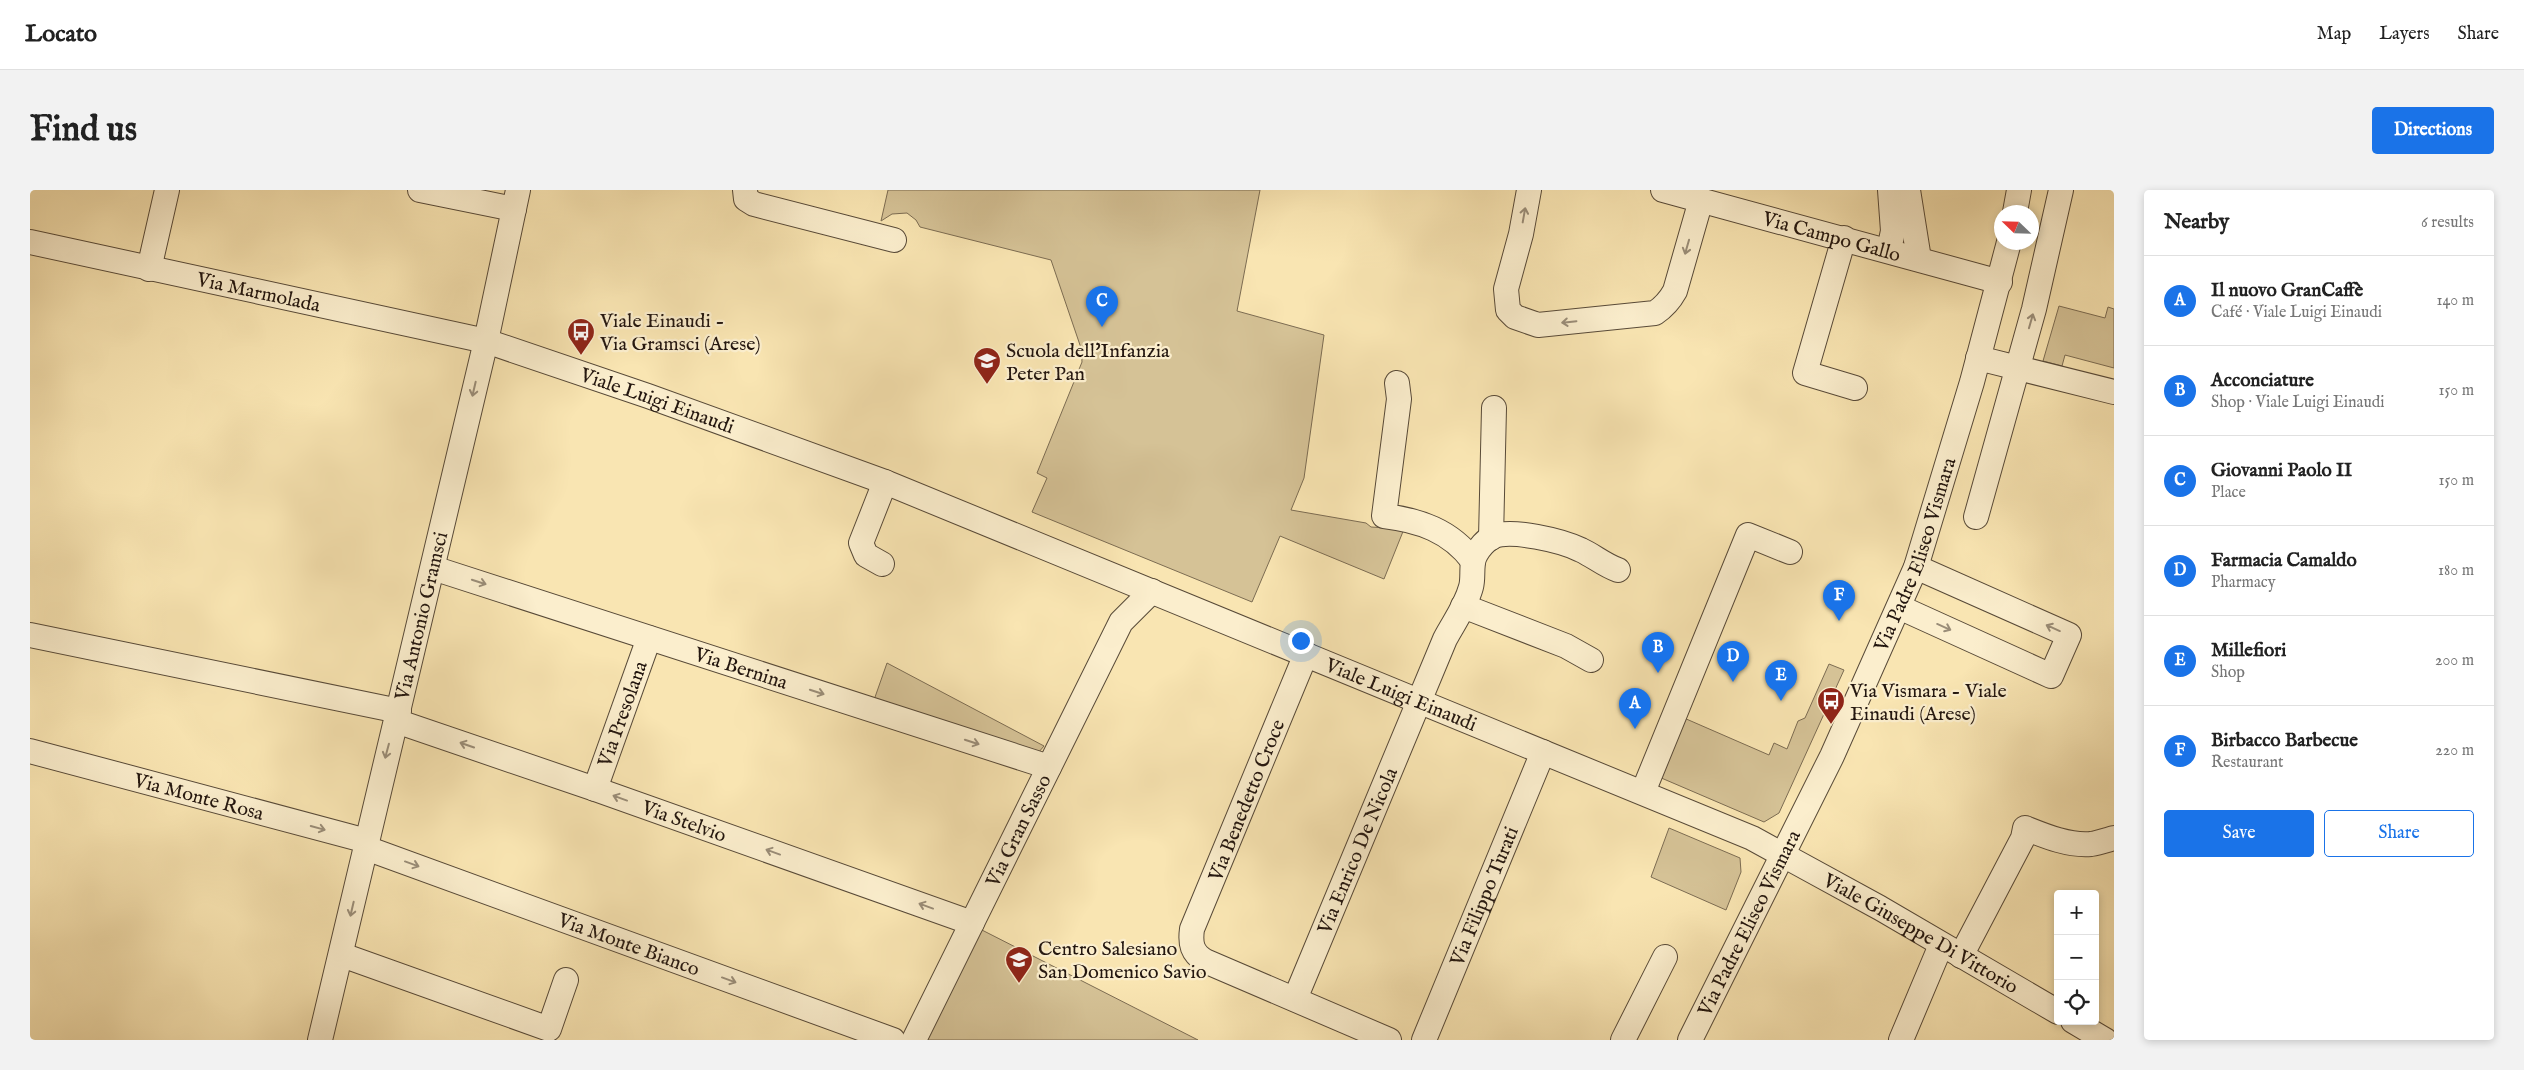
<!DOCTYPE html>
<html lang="en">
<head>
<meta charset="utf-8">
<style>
  :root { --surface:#fff; --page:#f2f2f2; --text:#222; --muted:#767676; --line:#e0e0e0; --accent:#1a73e8 }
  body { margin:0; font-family:"IM FELL English",serif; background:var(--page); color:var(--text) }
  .controls { position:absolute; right:15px; bottom:15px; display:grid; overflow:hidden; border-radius:5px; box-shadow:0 2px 8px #0003 }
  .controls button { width:45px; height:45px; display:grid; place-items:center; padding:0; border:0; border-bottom:1px solid var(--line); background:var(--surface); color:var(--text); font:25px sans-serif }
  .compass { position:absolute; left:1964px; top:15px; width:45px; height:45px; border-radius:50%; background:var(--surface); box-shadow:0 2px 8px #0003; rotate:293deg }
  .you { position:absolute; left:1270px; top:450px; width:18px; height:18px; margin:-12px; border:4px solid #fff; border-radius:50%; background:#1a73e8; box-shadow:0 0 0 8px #1a73e833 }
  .badge { display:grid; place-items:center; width:32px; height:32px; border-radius:50%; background:var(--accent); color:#fff; font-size:16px; font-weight:700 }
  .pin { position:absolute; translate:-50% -41px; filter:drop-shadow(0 1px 2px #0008) }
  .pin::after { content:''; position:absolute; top:26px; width:18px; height:15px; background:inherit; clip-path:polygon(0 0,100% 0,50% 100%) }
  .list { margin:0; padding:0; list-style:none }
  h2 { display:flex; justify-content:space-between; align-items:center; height:65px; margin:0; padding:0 20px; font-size:21px }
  h2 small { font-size:16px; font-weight:400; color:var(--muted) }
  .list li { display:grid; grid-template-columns:32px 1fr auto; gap:15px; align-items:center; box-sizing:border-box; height:90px; padding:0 20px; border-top:1px solid var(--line) }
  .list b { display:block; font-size:19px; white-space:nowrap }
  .list p { margin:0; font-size:16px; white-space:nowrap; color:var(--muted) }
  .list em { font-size:16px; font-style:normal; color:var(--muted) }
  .actions { display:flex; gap:10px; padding:15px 20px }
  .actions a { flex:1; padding:11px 0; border:1px solid var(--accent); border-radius:5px; text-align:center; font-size:18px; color:var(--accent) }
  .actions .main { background:var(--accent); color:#fff }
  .icon { flex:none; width:28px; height:28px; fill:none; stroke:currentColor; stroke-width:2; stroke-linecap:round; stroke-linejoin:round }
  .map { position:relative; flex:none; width:2084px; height:850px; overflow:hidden; border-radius:5px }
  header { display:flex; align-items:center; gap:30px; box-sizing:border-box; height:70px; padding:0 25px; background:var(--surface); border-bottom:1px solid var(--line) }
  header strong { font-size:24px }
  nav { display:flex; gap:28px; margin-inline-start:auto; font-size:18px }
  .intro { display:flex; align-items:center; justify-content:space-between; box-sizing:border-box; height:120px; padding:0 30px }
  h1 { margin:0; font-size:35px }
  .button { padding:12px 22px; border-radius:5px; background:var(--accent); color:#fff; font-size:18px; font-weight:700 }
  main { display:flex; gap:30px; padding:0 30px }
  aside { flex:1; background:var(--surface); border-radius:5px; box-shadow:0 2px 8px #0003 }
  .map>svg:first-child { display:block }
  .green { fill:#d5c296; stroke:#7c6c52 }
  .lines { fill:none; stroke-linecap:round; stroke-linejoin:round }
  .minor-casing { stroke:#584a38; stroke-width:26 }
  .minor { stroke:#fbeecd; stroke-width:24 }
  .oneway { stroke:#9a8d78 }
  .labels { text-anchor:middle; stroke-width:4.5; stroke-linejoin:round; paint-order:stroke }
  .street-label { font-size:20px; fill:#23160f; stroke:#fbeecd }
  .poi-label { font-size:20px; fill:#23160f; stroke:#fbeecd; text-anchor:start }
</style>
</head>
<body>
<header>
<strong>Locato</strong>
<nav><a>Map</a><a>Layers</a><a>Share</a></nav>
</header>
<div class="intro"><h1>Find us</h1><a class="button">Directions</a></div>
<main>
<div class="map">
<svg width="2084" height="850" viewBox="0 0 2084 850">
  <rect width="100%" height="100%" fill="#f9e5b2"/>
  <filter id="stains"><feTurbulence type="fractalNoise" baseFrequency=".004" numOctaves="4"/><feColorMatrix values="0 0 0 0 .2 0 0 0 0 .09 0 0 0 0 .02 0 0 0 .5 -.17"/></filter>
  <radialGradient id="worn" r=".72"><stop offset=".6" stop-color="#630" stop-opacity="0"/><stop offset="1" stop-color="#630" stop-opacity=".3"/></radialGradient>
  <path class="green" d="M858,0h372l-23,121 87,24 -20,143 -13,32 75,13 5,4 33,2 -20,50 -104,-43 -28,66 -220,-90 15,-34 -10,-5 45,-111 -1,-14 -30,-88 -131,-33 -4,-7 -9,-7 -15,1 -11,7z
    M2029,116l46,12 3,-11 6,2v59l-49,-13 -3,11 -19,-5z
    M857,473l157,83 -6,7 -164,-53z
    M1799,474l15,6 -65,143 -15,9 -105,-45 25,-59 85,37 5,-12 13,6 11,-28 7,-3z
    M1639,638l71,30 1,14 -15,38 -75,-33z
    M948,738l220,112h-277z"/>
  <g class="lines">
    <defs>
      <g id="minor">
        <path d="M390,0l94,19"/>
        <path d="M715,0l1,9 8,5 140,36"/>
        <path d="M1499,0l-8,44 -15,55 2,21 7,7 23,8 117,-12c9,-6 15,-13 20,-22l26,-91"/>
        <path id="s1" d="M1633,0l337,92"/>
        <path d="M1878,0l11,69"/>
        <path d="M1985,22l4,-22"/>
        <path d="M1814,48l-39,135 50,15"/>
        <path id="s2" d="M0,52l456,99 162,55 237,86 867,356 128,70 178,104"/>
        <path d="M1859,60l4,-19 -3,-41"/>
        <path d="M119,79l18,-79"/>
        <path d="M1948,168l136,34"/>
        <path d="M1367,193l2,16 -15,117c35,4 67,15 89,45"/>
        <path d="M1946,327l58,-208 27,-119"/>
        <path d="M1461,348l3,-130"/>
        <path d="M852,374l-16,-9 -5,-12 24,-61"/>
        <path id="s3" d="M403,378l616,199"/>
        <path d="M1433,416l103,40 25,14"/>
        <path d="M1869,417l152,69 18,-41 -153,-68"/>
        <path d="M0,445l369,76"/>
        <path d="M1276,464l-114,275c-2,15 0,24 13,32l184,79"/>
        <path id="s4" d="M366,531l199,68 377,134"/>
        <path id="s5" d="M0,561l337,90"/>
        <path id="s6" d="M565,599l54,-151"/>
        <path d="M1613,602l105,-257 42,17"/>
        <path id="s7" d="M336,658l527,192"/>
        <path d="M312,765l207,74 17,-49"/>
        <path d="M1931,766l62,-118 2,-10c20,8 44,18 66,16 7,-1 16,-4 23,-6"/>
        <path id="s8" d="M1265,809l150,-360c9,-17 21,-33 26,-52 3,-10 -1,-24 5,-33 3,-6 10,-14 16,-17 18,-9 71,4 89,13 13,6 23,15 37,20"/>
        <path d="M2043,831l32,19"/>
        <path id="s9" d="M290,850l166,-699 32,-151"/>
        <path id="s10" d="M884,850l207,-418 31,-31"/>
        <path id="s11" d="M1394,850l119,-288"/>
        <path d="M1593,850l42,-83"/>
        <path id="s12" d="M1660,850l142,-284 84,-189 56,-185 37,-140"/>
        <path d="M1871,850l40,-95"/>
      </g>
    </defs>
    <use href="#minor" class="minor-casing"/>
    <use href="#minor" class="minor"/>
  </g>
  <defs><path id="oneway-shaft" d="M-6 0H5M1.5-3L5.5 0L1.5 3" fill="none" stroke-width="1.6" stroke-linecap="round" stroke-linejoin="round" transform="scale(1.25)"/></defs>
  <g class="oneway">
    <use href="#oneway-shaft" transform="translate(1494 25) rotate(-80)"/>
    <use href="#oneway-shaft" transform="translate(1657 57) rotate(106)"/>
    <use href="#oneway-shaft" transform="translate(2001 131) rotate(-74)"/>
    <use href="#oneway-shaft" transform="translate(1539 132) rotate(174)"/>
    <use href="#oneway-shaft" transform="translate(444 199) rotate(103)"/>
    <use href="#oneway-shaft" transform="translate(449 392) rotate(18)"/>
    <use href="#oneway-shaft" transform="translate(1914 437) rotate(24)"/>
    <use href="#oneway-shaft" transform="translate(2023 438) rotate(-156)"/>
    <use href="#oneway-shaft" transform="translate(787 502) rotate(18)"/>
    <use href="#oneway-shaft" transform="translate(942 552) rotate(18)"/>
    <use href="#oneway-shaft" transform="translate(437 555) rotate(-161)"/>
    <use href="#oneway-shaft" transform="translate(357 561) rotate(105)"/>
    <use href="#oneway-shaft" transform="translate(590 608) rotate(-160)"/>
    <use href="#oneway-shaft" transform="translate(288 638) rotate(15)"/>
    <use href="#oneway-shaft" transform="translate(743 662) rotate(-160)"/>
    <use href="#oneway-shaft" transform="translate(382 674) rotate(20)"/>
    <use href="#oneway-shaft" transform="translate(896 716) rotate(-160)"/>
    <use href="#oneway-shaft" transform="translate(322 719) rotate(103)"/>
    <use href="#oneway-shaft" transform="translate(699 790) rotate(20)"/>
  </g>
  <defs>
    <symbol id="bus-pin" viewBox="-11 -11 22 30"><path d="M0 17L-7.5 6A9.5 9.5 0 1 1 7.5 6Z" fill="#8f2418" stroke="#fbeecd"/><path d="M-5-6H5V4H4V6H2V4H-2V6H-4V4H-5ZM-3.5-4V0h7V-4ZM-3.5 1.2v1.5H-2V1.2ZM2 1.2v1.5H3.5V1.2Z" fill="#fff"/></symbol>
    <symbol id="school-pin" viewBox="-11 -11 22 30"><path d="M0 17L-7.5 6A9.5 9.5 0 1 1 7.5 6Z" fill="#8f2418" stroke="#fbeecd"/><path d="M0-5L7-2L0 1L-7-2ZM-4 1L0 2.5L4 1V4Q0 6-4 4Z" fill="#fff"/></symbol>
  </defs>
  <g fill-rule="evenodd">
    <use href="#bus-pin" x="535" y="126" width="32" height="43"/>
    <use href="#school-pin" x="941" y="155" width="32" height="43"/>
    <use href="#bus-pin" x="1785" y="495" width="32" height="43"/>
    <use href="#school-pin" x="973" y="754" width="32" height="43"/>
  </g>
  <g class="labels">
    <g class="street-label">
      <text dy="7" stroke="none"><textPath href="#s1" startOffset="175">Via Campo Gallo</textPath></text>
      <text dy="7" stroke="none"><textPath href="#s2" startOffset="234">Via Marmolada</textPath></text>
      <text dy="7" stroke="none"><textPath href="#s2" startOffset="648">Viale Luigi Einaudi</textPath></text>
      <text dy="7" stroke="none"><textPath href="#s12" startOffset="536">Via Padre Eliseo Vismara</textPath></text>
      <text dy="7" stroke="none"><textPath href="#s9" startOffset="436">Via Antonio Gramsci</textPath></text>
      <text dy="7" stroke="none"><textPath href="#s3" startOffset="324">Via Bernina</textPath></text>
      <text dy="7" stroke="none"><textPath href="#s2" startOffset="1448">Viale Luigi Einaudi</textPath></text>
      <text dy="7" stroke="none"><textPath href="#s6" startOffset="80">Via Presolana</textPath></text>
      <text dy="7" stroke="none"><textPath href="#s5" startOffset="175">Via Monte Rosa</textPath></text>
      <text transform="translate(1216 610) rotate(-68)" y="7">Via Benedetto Croce</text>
      <text dy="7" stroke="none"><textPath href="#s4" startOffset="305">Via Stelvio</textPath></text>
      <text dy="7" stroke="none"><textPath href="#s10" startOffset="234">Via Gran Sasso</textPath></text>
      <text dy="7" stroke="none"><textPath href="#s8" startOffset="161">Via Enrico De Nicola</textPath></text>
      <text dy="7" stroke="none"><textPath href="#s11" startOffset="156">Via Filippo Turati</textPath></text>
      <text dy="7" stroke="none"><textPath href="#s12" startOffset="131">Via Padre Eliseo Vismara</textPath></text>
      <text dy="7" stroke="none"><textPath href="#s2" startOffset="2021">Viale Giuseppe Di Vittorio</textPath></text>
      <text dy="7" stroke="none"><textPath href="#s7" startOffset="280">Via Monte Bianco</textPath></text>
    </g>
    <g class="poi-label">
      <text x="570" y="137">Viale Einaudi -<tspan x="570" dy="23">Via Gramsci (Arese)</tspan></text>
      <text x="976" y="167">Scuola dell'Infanzia<tspan x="976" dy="23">Peter Pan</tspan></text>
      <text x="1820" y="507">Via Vismara - Viale<tspan x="1820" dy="23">Einaudi (Arese)</tspan></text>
      <text x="1008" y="765">Centro Salesiano<tspan x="1008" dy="23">San Domenico Savio</tspan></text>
    </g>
  </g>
  <rect width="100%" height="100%" filter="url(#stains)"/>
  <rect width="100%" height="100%" fill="url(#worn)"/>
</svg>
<div class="controls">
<button>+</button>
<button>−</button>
<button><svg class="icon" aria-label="locate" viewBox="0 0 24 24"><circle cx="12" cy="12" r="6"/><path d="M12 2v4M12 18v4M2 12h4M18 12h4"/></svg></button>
</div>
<svg class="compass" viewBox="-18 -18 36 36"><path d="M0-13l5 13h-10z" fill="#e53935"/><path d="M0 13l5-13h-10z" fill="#767676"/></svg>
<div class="you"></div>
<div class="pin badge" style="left:1605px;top:539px">A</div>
<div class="pin badge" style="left:1628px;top:483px">B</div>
<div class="pin badge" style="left:1072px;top:137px">C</div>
<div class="pin badge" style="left:1703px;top:492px">D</div>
<div class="pin badge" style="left:1751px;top:511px">E</div>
<div class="pin badge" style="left:1809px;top:431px">F</div>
</div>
<aside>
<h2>Nearby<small>6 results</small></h2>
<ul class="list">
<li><span class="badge">A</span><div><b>Il nuovo GranCaffè</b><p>Café · Viale Luigi Einaudi</p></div><em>140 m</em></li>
<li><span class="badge">B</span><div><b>Acconciature</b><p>Shop · Viale Luigi Einaudi</p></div><em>150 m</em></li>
<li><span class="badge">C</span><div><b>Giovanni Paolo II</b><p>Place</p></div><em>150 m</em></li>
<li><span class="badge">D</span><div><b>Farmacia Camaldo</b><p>Pharmacy</p></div><em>180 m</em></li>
<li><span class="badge">E</span><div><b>Millefiori</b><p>Shop</p></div><em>200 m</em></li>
<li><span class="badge">F</span><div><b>Birbacco Barbecue</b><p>Restaurant</p></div><em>220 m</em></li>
</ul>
<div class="actions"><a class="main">Save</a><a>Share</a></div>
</aside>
</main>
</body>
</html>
